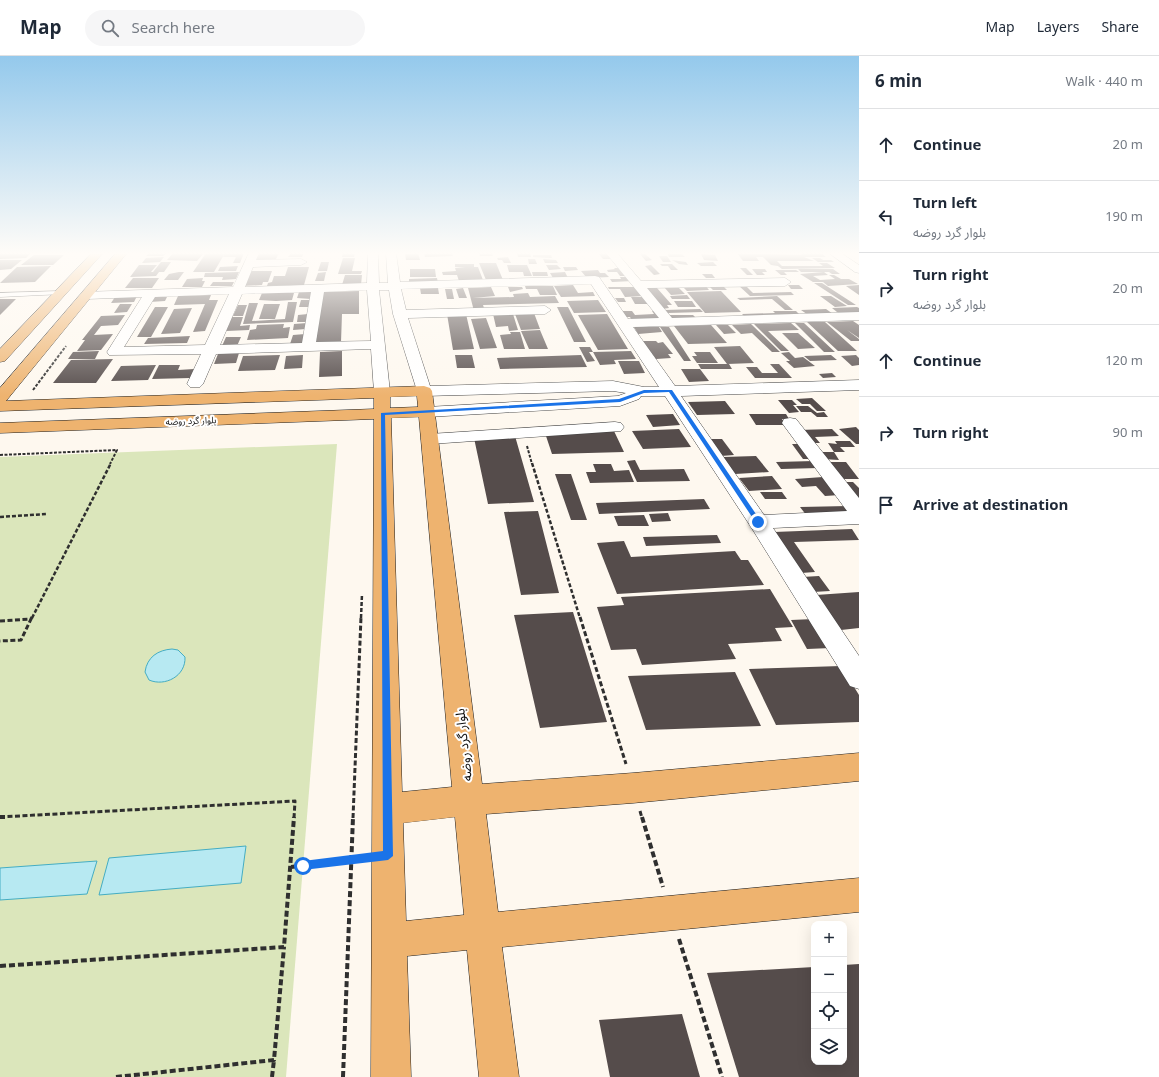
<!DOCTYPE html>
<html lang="en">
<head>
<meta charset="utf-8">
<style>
  :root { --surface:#fff; --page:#f6f6f7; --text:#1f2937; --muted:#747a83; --line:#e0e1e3 }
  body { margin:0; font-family:Georgia,"Noto Sans Arabic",serif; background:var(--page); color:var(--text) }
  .controls { position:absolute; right:12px; bottom:12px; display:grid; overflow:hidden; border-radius:8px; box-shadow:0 4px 16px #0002 }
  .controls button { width:36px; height:36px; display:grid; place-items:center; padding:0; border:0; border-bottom:1px solid var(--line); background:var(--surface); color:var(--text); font:20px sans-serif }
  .stop { position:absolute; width:12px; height:12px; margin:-9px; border:3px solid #1a73e8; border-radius:50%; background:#fff }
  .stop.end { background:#1a73e8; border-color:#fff; box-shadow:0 1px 4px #0008 }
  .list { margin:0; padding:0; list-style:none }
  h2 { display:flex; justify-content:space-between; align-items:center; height:52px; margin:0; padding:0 16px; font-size:17px }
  h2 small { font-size:13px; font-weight:400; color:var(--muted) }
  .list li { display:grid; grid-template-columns:26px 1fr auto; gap:12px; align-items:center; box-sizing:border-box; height:72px; padding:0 16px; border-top:1px solid var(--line) }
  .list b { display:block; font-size:15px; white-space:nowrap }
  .list p { margin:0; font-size:13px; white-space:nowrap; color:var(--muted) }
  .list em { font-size:13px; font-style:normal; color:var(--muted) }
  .icon { flex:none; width:22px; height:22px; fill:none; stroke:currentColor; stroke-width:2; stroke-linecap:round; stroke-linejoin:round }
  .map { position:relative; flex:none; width:859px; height:1021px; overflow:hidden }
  header { display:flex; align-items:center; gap:24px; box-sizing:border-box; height:56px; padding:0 20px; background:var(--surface); border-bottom:1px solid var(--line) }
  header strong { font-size:19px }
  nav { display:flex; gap:22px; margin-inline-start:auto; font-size:14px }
  .search { width:280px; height:36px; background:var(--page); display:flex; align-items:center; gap:10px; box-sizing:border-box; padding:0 14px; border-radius:22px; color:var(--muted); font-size:15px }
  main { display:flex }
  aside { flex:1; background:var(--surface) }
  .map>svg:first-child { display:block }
  .green { fill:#dbe6bb }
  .water { fill:#b7e9f2; stroke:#44adc3 }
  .building { fill:#554c4b }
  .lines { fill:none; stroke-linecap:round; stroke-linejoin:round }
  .lane-casing { stroke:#404040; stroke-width:1 }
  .street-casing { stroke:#404040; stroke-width:1 }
  .primary-casing { stroke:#1e1e1e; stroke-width:1 }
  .path-far3 { stroke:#2f2f2f; stroke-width:2; stroke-dasharray:3 1.5; stroke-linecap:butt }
  .path-far2 { stroke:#2f2f2f; stroke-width:2.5; stroke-dasharray:4 2; stroke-linecap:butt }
  .path-far1 { stroke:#2f2f2f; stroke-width:3; stroke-dasharray:5 2.5; stroke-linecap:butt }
  .path { stroke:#2f2f2f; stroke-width:4; stroke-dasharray:6 3; stroke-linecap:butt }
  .lane { fill:#fff; fill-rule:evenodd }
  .street { fill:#fff; fill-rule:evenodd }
  .primary { fill:#eeb36f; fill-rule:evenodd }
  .route { fill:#1a73e8 }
  .labels { text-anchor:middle; stroke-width:4; stroke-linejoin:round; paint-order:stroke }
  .far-street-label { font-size:9px; fill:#0d0d0d; stroke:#fff }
  .near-street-label { font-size:13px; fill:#0d0d0d; stroke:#fff }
</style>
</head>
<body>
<header>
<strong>Map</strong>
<div class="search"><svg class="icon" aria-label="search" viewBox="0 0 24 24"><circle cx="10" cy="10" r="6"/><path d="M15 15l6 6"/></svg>Search here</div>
<nav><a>Map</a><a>Layers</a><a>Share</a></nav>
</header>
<main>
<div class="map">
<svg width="859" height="1021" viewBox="0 0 859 1021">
  <rect width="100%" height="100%" fill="#fef8ef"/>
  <path class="green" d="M337,388l-51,633h-286v-620z"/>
  <path class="water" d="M172,593l6,1 7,7c1,19 -20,30 -36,23l-4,-8c2,-15 13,-22 27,-23z
    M246,790l-5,37 -142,12 10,-37z
    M97,805l-10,33 -87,6v-32z"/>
  <path class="building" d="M0,197h31l-5,5 -26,1z
    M149,197h18l-4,3h-17z
    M173,197h31l-7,8 -30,-1z
    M206,197h19l-11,19h-21z
    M225,197h19l-4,10h-7l3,-6h-13z
    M258,197h21l-4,8h-22z
    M291,197h13l-2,4h-14z
    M343,197h12l-1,4h-12z
    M418,197l2,7h-14l-1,-6z
    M424,197h28l1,3 -28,1z
    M479,197h13l1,3h-13z
    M517,197h13l1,4h-13z
    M598,197h13l5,6h-13z
    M639,197h5l8,7 -6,1z
    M667,197l15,1 3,3h-16z
    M737,197l65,2 -2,-2h21l5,4h-22l10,4h-37l5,5h41l-4,-3h8l8,5 -53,1 -4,-3 -7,-1 -8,-8h-7l3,4h-16z
    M701,198l14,1 3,6 -14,-1z
    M34,199h30l-11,10h-32z
    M533,199h18l1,3 -19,-1z
    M659,200h8l4,6h-8z
    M164,201l-4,5 -18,1 4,-5z
    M508,201l3,6h-7l-2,-3h-4l-1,-2z
    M343,202h12l-3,13h10l-1,3h-23z
    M812,202h8l3,2h8l3,2h-16z
    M528,203h7l2,5h-8z
    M543,203l13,1 2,3h-13z
    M0,204h22l-11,9 -11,1z
    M672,204l14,2 2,3 -9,-1z
    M161,206h10l-7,10h-5l-3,4 -26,1 9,-12h18l-6,7h2z
    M321,206h8l-2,9h-9z
    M713,206l4,4h-16l-4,-3z
    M479,207h17l7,17h-17z
    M455,208h19v3h4l5,13 -24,1 -2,-6h-14l-1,-3 14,-1 -1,-3 10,-1h-10z
    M660,208h12l6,6h-7l-3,-4h-6z
    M507,209h20l5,11h-8l-1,-4h-14z
    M546,209h11l4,4 -12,1z
    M651,209l9,9 -6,1 -9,-9z
    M51,210l-16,16 -35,1 17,-16z
    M238,210l-2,5h-18l2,-4z
    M288,211h21l-5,18 -37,1 1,-3 4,-1 2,-6h11z
    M563,211h13l2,3 -13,1z
    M614,212h8l7,8h-9l-3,-4h-9l-1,-2 8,-1z
    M740,212h6l7,7h-6z
    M410,213h25l1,8h-26z
    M752,213h13l2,3h-5l3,3h-8z
    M798,213h35l7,5h-8l-3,-2h-28z
    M598,214l2,3h5l4,4 -22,1 -6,-7z
    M775,214h21l3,2h-15l3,3h-6z
    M247,215h25l-4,11h-5l-1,3 -21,1z
    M179,216h5l-6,8h-14l5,-6z
    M239,216l-3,7 -14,1 1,-3h-19l1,-4z
    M326,216l-2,9h-9l3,-8z
    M532,216h15l1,4h-15z
    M565,216l3,6h-15l-3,-5z
    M824,216l4,3 -15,1 7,4 15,-1 -6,-4h5l7,4h8l9,5 -30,2 -5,-4h-10l-13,-8z
    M702,218h10l3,4h-9z
    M345,219h17l-1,10h-19z
    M620,221h10l3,4 -21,1 -2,-3h11z
    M133,222h26l-7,10h-27z
    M203,222l-1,3h3l-3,6h-20l5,-8z
    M437,222l1,5 -29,1v-5z
    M213,226h21l-2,4h-22z
    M814,227h8l34,22h-8z
    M780,228l3,2 -36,1 6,6 38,-1 3,3 -44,1 -12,-11z
    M573,229l5,8 15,-1 2,4 -34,1 -7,-11z
    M705,229l4,5 -22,1 -5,-5z
    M708,229h14l5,5h-14z
    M788,229h11l4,4h-12z
    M859,229v10l-13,-9z
    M525,230h28l4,9h-17l-3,-6h-11z
    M491,231l4,9 -22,2 41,-1 -1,-3 15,-1 2,4 25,-1 4,7 -76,2 2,6h-11l-6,-23z
    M508,231h14l1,2 -13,3z
    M608,231h30l6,9 -19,1 -5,-8h-11z
    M664,231h14l7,7 -14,1z
    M420,232h18l1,6h-18z
    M463,232l4,10h-8l-3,-9z
    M645,232h12l15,17h-5l2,3 -7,1z
    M445,233h7l2,10h-7z
    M359,235v23h-17l-1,28 -25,1 6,-51z
    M721,235l20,21 -36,1 -18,-21z
    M299,236h13l-1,7 -14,-1z
    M262,237h32l-2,7 -16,1 -17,-1z
    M211,239l-2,5h9l-13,31 -12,1 12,-28 -31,1 4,-9z
    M687,239l3,4h-18l-2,-3z
    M137,240l-3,6 -23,1 4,-6z
    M777,240l16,14h-8l-13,-11 -32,1 -3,-2z
    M820,240h11l16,10 -12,1z
    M152,241h15l-2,4 -16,1z
    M631,241h15l5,7h-16z
    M615,242h9l2,4h-8z
    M0,243h16l-16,16z
    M301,244h10l-2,7h-10z
    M598,244l8,12 -32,1 -7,-12z
    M674,245h18l4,6h-18z
    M288,246h9l-4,20 -50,2 6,-21h9l-6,18 33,-2z
    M120,248h12l-5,8 -13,1z
    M264,248h16l-5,15h-16z
    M238,249h9l-4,11h-10z
    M155,251h13l-17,30h-14z
    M557,251h11l18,35h-12z
    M857,251l2,1v7l-17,1 -10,-8z
    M192,252l-12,25 -19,1 13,-25z
    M700,253l3,3 -36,1 -3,-3z
    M826,253l10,7 -25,1 -10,-7z
    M620,255h12l3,4 19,-1 -2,-3h6l7,10 -32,1 -3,-5h-6z
    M773,255h23l5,5 -56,1 -3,-3 33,-1z
    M534,257l6,16 -19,1 -6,-16z
    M308,258l-1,8h-10l1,-7z
    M447,258h19l8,35 -21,1z
    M493,258h20l5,16 -9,1 -1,-5 -12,1z
    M607,258l21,35 -30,1 -20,-35z
    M125,259l-7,10 -17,1 -7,9 19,-1 -12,16 -24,1 8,-11h-3l19,-24z
    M669,259h24l4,4 -24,1z
    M232,261h11l-3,9 10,-1 -1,5 -23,1z
    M486,262l11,30 -17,1 -9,-30z
    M853,265l6,4v13l-12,-8 12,9v2h-8l-24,-19z
    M807,266h18l32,29h-19z
    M307,267l-1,6 -13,1 1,-6z
    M791,267l8,7 -31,1 21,20h-8l-27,-27z
    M795,267h9l31,29h-11z
    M284,268l-1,4 7,-1 -2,11 -41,2 3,-10 6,-1 1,-4z
    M751,268l29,28h-8l-20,-19 -11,1 -9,-9z
    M711,269l16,18 -39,1 -14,-18z
    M716,269h12l8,8 -12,1z
    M634,271h25l3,5 -24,2z
    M660,271h9l22,34h-7z
    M540,274l8,19h-19l-8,-18z
    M510,276h10l5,17h-21l-4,-14 11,-1z
    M782,277h16l17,15 -17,1z
    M305,278l-3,10h-12l3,-9z
    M190,280l-3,7 -43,1 4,-6z
    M226,281h15l-4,9h-15z
    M642,285h14l2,2 5,-1 10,12h-5l3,4 -15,1z
    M740,290l14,17 -27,1 -13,-17z
    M579,291h11l3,5h-4l6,9 -8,1z
    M99,295l-4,8h-27l5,-7z
    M342,295v25l-23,1 1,-25z
    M631,295l5,8 -22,1 2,4 -16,1 -7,-13z
    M694,296h16l8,11h-21l-5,-7h5z
    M789,296l6,6 8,-1 12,9 -21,2 -8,-7h4l-9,-8z
    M239,297l-3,10 -22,1 4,-10z
    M280,299l-5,15 -37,1 5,-15z
    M303,299l-1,13 -18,1 2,-13z
    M455,299h17l3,13h-18z
    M581,299l6,12 -87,2 -3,-11z
    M831,299l6,5 -27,1 -6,-5z
    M856,299l3,3v7l-7,1 -11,-10z
    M113,303l-17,24h-43l18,-23z
    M618,305h21l6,12 -21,1z
    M698,308h31l3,5h-31z
    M770,308h9l13,14h-37l-9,-11h11l5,6h16z
    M156,309l-8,15 -37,1 10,-15z
    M159,309h21l-2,5 16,-1 -4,9 -38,1z
    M681,313h19l9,12 -20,1z
    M832,317l4,4 -13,1 -4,-4z
    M812,342l14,13h-9l-7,-7h-8l-6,-5z
    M778,344h14l5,5h-4l6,7 -10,1z
    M725,345l10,13 -38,1 -9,-13z
    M796,350h12l9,7 7,-1 4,5h-11l-6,-5h-10z
    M673,358l7,11 -27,2 -7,-12z
    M749,358h37l3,5h-7l4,6h-30z
    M856,371l3,3v14h-3l-17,-15z
    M679,373l12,18 -48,2 -11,-18z
    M832,373l7,7 -24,1 5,6h-11l-11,-13z
    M614,375l10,21 -72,2 -7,-21z
    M515,380l19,66 -46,2 -14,-66z
    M709,383h13l12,16 -13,1z
    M835,385h15l5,6h-15l5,5h-11l-6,-9 9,1z
    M792,388h9l11,15h-9z
    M817,396h17l5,8 -17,-1z
    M756,400l13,16 -34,2 -12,-17z
    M635,404l5,10 44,-1 6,12 -53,1 -10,-21z
    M814,405l5,7 -38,1 -5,-7z
    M826,406h20l13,17h-19z
    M593,408h18l3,7 15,-1 5,12 -44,1 -4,-11h10z
    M555,418h16l16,46h-16z
    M772,420l10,13 -33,2 -10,-13z
    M823,421l17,18 -15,1 -9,-10 -14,1 -7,-8z
    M840,426h13l6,6v13z
    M760,436h22l5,7h-22z
    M704,443l6,10 -111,5 -3,-11z
    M848,450l7,8 -48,2 -7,-9z
    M538,455l21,82 -38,2 -17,-83z
    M668,457l3,8 -19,1 -3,-8z
    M644,459l5,11h-31l-4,-10z
    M852,473l7,11 -65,2 21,30 -14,1 -27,-41z
    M717,479l4,8 -75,3 -3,-9z
    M624,485l7,16 104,-6 6,9h7l16,25 -147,9 -20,-51z
    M819,520l11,15 -17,1 -11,-15z
    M770,533l23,38 -18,1 7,13 -54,3 8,15 -94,6 -6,-16 -25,1 -14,-43 27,-2 -3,-8z
    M859,536v36l-18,2 -25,-35z
    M573,556l34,110 -67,6 -26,-113z
    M814,563l17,29 -24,1 -16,-29z
    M841,610l18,29v27l-83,3 -27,-56z
    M735,616l26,54 -115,4 -18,-54z
    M859,908v113h-120l-32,-104 107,-6v95h30v-97z
    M682,958l18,63h-90l-11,-57z"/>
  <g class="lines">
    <defs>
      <path id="lane" d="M61,235l2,1v2l-63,3v-4z"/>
      <path id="street" d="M249,197h10l-3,7 45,-1 6,3 -6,3 -48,2 -8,20 122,-4 1,-30h10l1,30h9l-2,-30h10l4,29 195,-6 4,1 29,42 31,-1 -53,-65h11l24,28 144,-3 6,4 -6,4 -138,2 25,30 187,-6v8l-226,7 42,59 184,-6v10l-178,6 83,119 83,-4 -65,-88 2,-4 6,-1 6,1 63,79v26l-86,4 86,128v33l-9,-3 -99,-159 -86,-131h-24l-2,3 -19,7 -193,11 -6,-1 -2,-4 2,-4 6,-1 191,-11 8,-3 -13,-2 -189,5 -6,-2 -25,-80 -4,-24h-10l11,102 -2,3h-12l-2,-3 -3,-43 -155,5 -13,30 -3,3h-10l-3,-3 14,-30 -92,1 -2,-3 35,-55 -55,2 -4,-1 -2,-3 2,-3 150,-5zM591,228l68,103h-15l-31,-6 -183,5 -22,-68 137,-4 6,-4 -6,-4 -139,4 -5,-21zM367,234l4,51 -55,1 8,-50zM311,236l-9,51 -82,2 22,-51zM229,238l-24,51 -81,2 31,-50z
        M829,197h12l18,12v8l-4,-1z
        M615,366l6,1 3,4 -3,4 -191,13 -6,-1 -3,-4 3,-4 6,-1z"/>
      <path id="primary" d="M92,197h11l-98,108 -5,1v-13z
        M116,197h11l-121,148 418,-15 6,2 2,3 50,393 151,-11 226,-20v28l-226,22 -147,11 12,98 361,-34v34l-357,35 17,130h-40l-12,-127 -60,6 4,121h-40l3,-658 -374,14v-10l374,-14v-11l-374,13v-23zM417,340l1,11 -28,1v-11zM419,361l33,370 -50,5 -11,-374zM455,761l9,98 -58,6 -3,-98z"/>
    </defs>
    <use href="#lane" class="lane-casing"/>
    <use href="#street" class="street-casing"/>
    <use href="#primary" class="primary-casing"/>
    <path class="path-far3" d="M33,334l33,-44
      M527,390l5,18
      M0,399l117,-5 -7,14"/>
    <path class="path-far2" d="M532,407l48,155
      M0,461l46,-3
      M32,562l79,-155
      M361,562l1,-24"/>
    <path class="path-far1" d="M580,561l46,147
      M31,563l1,-2
      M0,565l31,-2 -10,21 -21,1
      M640,755l2,7
      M0,761l295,-16 -1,17
      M353,762l8,-201"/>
    <path class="path" d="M0,761h5
      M642,761l21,70
      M291,811l73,-8
      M679,883l43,138
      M0,910l284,-19 10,-130
      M116,1021l158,-17 10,-113
      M272,1021l2,-17
      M343,1021l10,-260"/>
    <use href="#lane" class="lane"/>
    <use href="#street" class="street"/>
    <use href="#primary" class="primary"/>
  </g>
  <linearGradient id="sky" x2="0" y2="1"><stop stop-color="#94c9ec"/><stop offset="0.58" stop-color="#fffcf8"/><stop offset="1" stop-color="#fffcf8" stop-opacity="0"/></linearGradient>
  <rect width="859" height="340" fill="url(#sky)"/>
  <path class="route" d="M672,334l88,130v3h-4l-87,-131 -25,1 -24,9 -235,13 8,441 -5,4 -85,10 -4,-1 -1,-3 1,-4 4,-1 80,-10 -2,-438 238,-14 25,-9z"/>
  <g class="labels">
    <g class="far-street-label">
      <text transform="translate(191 365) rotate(-2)" y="3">بلوار گرد روضه</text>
    </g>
    <g class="near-street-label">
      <text transform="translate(463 689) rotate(-96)" y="5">بلوار گرد روضه</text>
    </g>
  </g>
</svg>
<div class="controls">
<button>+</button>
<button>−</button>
<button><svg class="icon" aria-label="locate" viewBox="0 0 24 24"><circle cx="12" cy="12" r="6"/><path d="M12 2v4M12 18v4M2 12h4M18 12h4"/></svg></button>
<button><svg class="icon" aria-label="layers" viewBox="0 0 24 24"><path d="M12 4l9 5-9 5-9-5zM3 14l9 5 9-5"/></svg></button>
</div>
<div class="stop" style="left:303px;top:810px"></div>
<div class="stop end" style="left:758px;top:466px"></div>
</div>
<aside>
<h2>6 min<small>Walk · 440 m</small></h2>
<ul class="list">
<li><svg class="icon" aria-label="ahead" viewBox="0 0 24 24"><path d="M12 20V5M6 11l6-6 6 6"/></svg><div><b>Continue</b></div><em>20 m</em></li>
<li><svg class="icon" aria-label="left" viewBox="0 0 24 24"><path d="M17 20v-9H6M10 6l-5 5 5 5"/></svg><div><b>Turn left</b><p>بلوار گرد روضه</p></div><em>190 m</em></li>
<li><svg class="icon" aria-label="right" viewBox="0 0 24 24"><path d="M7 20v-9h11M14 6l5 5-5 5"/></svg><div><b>Turn right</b><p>بلوار گرد روضه</p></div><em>20 m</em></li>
<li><svg class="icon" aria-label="ahead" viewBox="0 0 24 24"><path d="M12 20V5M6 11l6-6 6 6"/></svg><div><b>Continue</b></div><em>120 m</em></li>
<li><svg class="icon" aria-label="right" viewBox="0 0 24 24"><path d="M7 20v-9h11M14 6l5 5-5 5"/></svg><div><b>Turn right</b></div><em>90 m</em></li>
<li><svg class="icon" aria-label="arrive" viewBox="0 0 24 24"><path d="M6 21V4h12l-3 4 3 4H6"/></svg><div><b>Arrive at destination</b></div></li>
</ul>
</aside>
</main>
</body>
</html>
